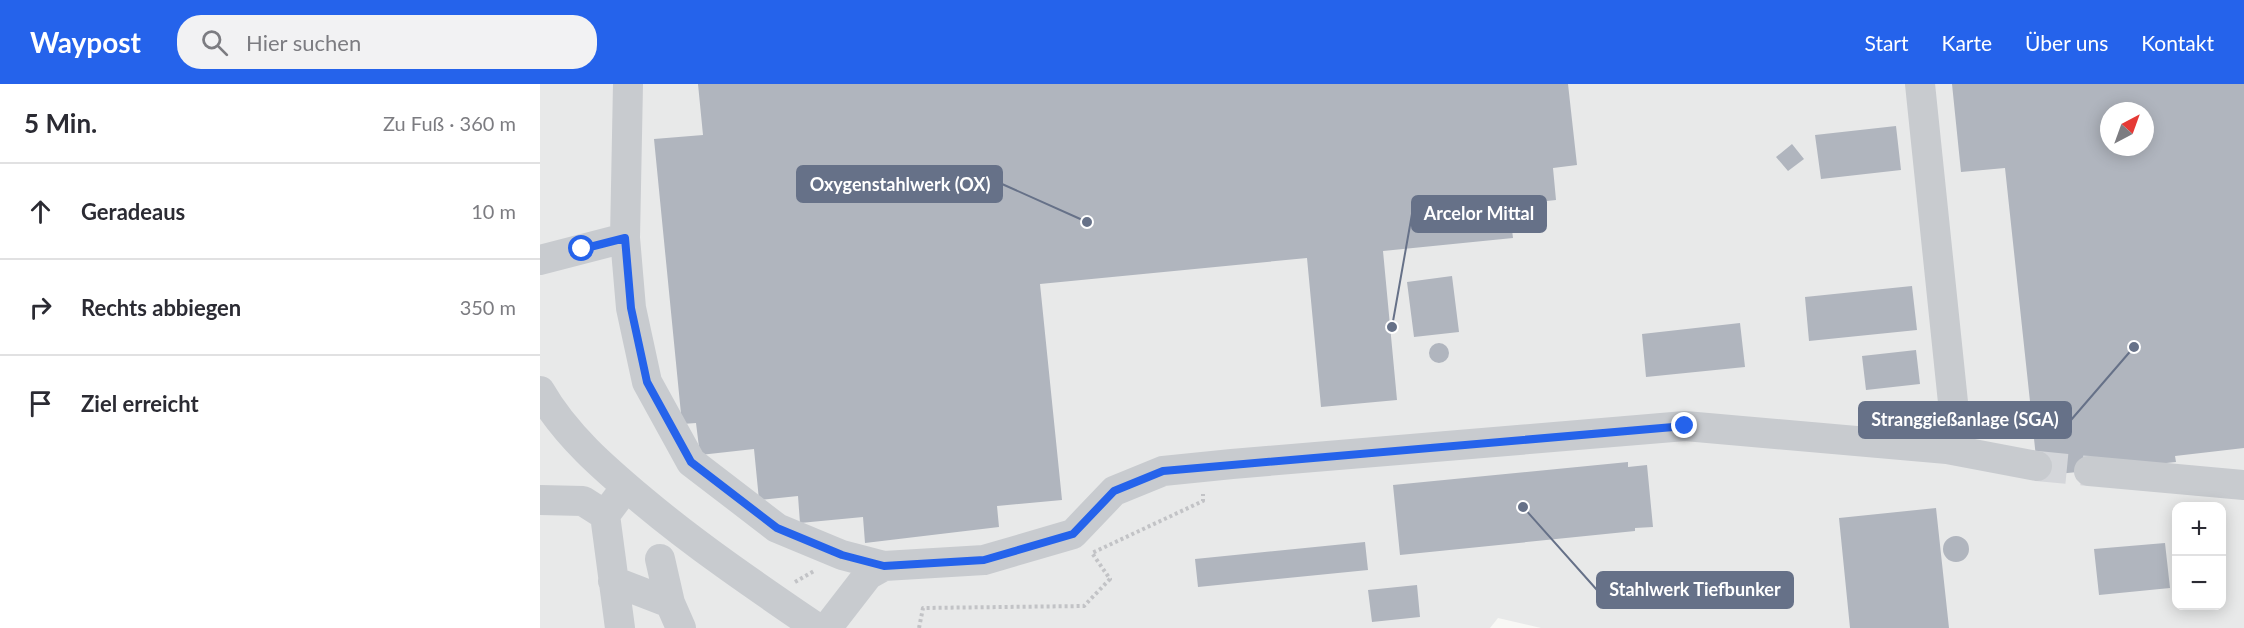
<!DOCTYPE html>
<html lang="de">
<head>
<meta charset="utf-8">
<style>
  :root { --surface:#fff; --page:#f2f2f3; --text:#2b2b33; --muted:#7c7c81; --line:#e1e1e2; --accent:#2563eb }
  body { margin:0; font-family:Lato,sans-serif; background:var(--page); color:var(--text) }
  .controls { position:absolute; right:18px; bottom:18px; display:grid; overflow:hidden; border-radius:12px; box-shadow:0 3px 15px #0003 }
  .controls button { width:54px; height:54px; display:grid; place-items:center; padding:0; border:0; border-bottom:2px solid var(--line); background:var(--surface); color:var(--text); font:30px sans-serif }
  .compass { position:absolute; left:1560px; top:18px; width:54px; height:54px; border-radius:50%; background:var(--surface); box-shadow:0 3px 15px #0003; rotate:41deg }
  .stop { position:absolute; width:18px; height:18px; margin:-14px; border:4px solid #2563eb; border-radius:50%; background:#fff }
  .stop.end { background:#2563eb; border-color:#fff; box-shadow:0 2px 6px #0008 }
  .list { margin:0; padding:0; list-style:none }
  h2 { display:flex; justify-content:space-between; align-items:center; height:78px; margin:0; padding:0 24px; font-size:26px }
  h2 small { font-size:20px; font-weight:400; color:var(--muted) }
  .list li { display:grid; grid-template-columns:39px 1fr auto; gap:18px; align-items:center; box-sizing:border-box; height:96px; padding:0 24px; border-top:2px solid var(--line) }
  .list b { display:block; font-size:22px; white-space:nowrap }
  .list em { font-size:20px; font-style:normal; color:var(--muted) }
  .icon { flex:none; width:33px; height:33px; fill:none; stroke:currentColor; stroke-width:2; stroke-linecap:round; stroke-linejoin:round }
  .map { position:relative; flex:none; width:1704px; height:544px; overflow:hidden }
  header { display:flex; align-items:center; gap:36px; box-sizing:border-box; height:84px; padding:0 30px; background:var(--accent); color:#fff }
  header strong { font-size:28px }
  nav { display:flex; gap:33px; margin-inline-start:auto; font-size:21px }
  .search { width:420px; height:54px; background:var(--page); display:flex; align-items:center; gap:15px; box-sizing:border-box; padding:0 21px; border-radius:24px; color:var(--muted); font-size:22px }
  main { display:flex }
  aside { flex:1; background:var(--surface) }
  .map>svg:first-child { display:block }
  .built { fill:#e8e9e9; fill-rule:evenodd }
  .building { fill:#b0b5be; fill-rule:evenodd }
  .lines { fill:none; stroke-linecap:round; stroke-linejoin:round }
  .minor-tunnel { stroke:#d4d6da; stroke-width:30; stroke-dasharray:30 15; stroke-linecap:butt }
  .path { stroke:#c2c3c6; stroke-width:4; stroke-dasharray:3 3; stroke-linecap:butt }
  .minor { stroke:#c8cbcf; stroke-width:30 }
  .route { stroke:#2563eb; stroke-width:8 }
  .leader { fill:none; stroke:#667188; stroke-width:2 }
  .callout-dot { fill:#667188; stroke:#fff; stroke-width:2 }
  .callout { fill:#667188; stroke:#667188; stroke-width:2 }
  .callout-label { font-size:18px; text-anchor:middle; font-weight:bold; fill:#fff }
</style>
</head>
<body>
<header>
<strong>Waypost</strong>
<div class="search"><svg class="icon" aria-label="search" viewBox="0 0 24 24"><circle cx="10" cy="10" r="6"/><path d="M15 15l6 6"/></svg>Hier suchen</div>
<nav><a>Start</a><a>Karte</a><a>Über uns</a><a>Kontakt</a></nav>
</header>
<main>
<aside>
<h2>5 Min.<small>Zu Fuß · 360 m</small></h2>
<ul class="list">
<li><svg class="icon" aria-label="ahead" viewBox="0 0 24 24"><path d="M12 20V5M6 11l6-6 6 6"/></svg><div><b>Geradeaus</b></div><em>10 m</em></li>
<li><svg class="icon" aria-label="right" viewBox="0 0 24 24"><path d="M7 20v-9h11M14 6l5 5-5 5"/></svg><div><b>Rechts abbiegen</b></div><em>350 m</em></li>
<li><svg class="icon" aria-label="arrive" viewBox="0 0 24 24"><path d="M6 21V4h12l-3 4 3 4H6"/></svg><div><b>Ziel erreicht</b></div></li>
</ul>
</aside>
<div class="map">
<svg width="1704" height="544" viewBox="0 0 1704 544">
  <rect width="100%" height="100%" fill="#f8f8f5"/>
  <path class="built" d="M0,0h1704v544h-703l-43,-10 -8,10h-950zM1569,27h36v36h-36zM1636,422h46v100h-46z"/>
  <path class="building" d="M158,0h870l9,81 -24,3 3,32 -47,5 4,33 -130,13 14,149 -76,7 -14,-149 -267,26 22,216 -65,6 2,21 -134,16 -2,-26 -63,6 -2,-27 -39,4 -5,-51 -54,6 -4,-32 -14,1 -28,-285 49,-4z
    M1412,0h292v364l-69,8 1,6 -138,14 -33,-308 -44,4zM1569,27h36v36h-36z
    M1356,42l5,44 -80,9 -6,-44z
    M1252,60l12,15 -16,12 -12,-14z
    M912,192l7,56 -45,5 -7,-55z
    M1372,202l5,44 -108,11 -4,-44z
    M1200,239l5,44 -99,10 -4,-43z
    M889 269a10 10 0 1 1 20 0a10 10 0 1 1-20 0Z
    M1376,266l4,34 -54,6 -4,-34z
    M1088,378v5l19,-2 6,62 -18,1v3l-235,24 -7,-70z
    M1396,424l13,120h-99l-11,-110z
    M1403 465a13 13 0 1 1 26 0a13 13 0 1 1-26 0Z
    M825,458l3,28 -170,17 -3,-28z
    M1625,459l5,45 -71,7 -5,-46z
    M877,501l3,32 -48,5 -4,-32z"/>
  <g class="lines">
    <path class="minor-tunnel" d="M1497,382l52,5"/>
    <path class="path" d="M255,498l19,-11
      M379,544l4,-20 161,-2 26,-27 -18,-26 111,-52v-7"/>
    <path class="minor" d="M1380,0l34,328v38
      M85,154l6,70 16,74 44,80 86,66 65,27 42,11 100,-6 89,-26 41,-43 49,-20 69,-7 453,-38 262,23 90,17
      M0,176l85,-22 3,-154
      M0,307c25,44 65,78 103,110 55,46 114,86 174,127
      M1549,387l155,14
      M0,416l43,1 22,14
      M120,475l10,44 11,25
      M73,497l57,22
      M80,544l-15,-113 21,-28
      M287,544l41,-53 16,-9"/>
  </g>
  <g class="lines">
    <path class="route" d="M42,165l43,-11 6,70 16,74 44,80 86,66 65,27 42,11 100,-6 89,-26 41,-43 49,-20 522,-45"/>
  </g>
  <path class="leader" d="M547 138L462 100M852 243L872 130M1594 263L1531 336M983 423L1057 506"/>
  <g class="callout-dot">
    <circle cx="547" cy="138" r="6"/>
    <circle cx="852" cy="243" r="6"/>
    <circle cx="1594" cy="263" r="6"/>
    <circle cx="983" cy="423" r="6"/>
  </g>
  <g class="callout">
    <rect x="257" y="82" width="205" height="36" rx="6"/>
    <rect x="872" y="112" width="134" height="36" rx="6"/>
    <rect x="1319" y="318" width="212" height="36" rx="6"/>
    <rect x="1057" y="488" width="196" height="36" rx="6"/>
  </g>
  <g class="callout-label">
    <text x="360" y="107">Oxygenstahlwerk (OX)</text>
    <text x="939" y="136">Arcelor Mittal</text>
    <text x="1425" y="342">Stranggießanlage (SGA)</text>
    <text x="1155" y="512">Stahlwerk Tiefbunker</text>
  </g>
</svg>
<div class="controls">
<button>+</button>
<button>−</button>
</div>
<svg class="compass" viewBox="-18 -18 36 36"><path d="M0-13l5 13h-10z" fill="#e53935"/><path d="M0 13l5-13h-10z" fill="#7c7c81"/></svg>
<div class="stop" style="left:42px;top:165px"></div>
<div class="stop end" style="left:1145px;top:342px"></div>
</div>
</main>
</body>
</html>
